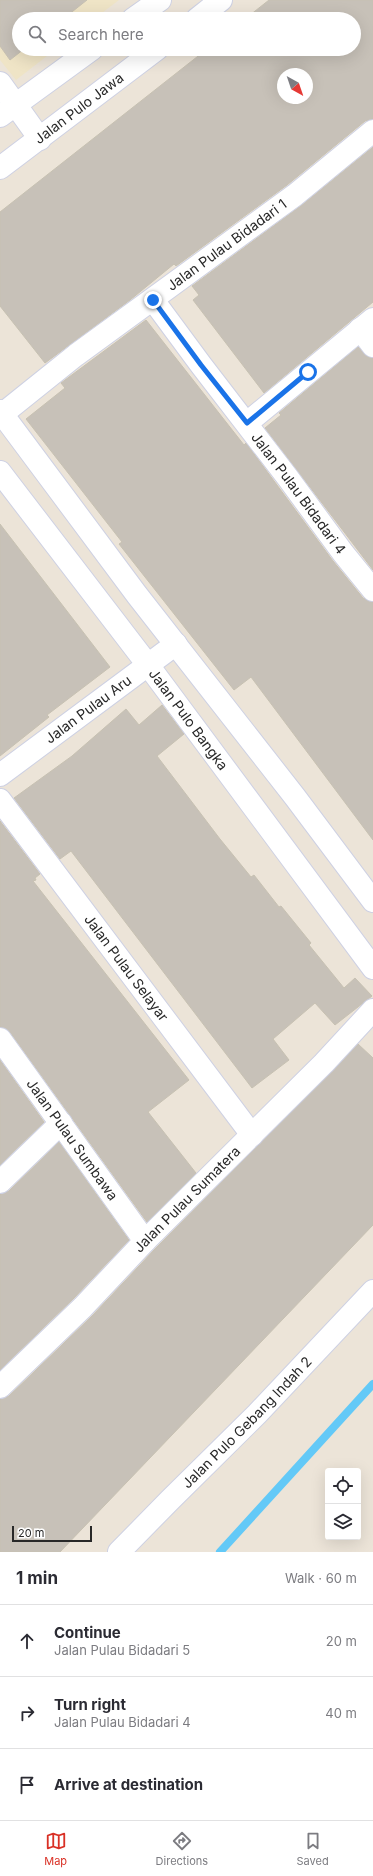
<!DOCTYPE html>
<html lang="en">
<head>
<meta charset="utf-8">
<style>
  :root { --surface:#fff; --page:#f7f7f7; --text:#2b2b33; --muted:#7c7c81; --line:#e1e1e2; --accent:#d93025 }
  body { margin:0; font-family:Inter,sans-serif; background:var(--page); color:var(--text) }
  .controls { position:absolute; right:12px; bottom:12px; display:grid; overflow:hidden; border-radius:4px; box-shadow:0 4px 16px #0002 }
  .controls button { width:36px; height:36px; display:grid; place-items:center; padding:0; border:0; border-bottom:1px solid var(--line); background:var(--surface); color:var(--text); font:20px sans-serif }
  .compass { position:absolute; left:277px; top:68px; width:36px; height:36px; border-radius:50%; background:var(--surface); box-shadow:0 4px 16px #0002; rotate:140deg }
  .scale { position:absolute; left:12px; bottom:10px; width:80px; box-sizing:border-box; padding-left:4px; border:2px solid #282828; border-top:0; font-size:11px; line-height:14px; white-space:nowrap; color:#282828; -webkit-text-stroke:3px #fff; paint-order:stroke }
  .stop { position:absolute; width:12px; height:12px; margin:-9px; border:3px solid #1a73e8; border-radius:50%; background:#fff }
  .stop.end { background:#1a73e8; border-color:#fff; box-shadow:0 1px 4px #0008 }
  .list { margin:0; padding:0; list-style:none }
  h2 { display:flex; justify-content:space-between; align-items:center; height:52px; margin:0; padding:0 16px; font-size:17px }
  h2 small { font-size:13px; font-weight:400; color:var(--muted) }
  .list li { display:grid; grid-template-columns:26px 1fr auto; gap:12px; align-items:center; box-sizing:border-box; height:72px; padding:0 16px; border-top:1px solid var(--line) }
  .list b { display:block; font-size:15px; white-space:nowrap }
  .list p { margin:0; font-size:13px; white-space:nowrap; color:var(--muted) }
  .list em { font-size:13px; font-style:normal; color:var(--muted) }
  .icon { flex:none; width:22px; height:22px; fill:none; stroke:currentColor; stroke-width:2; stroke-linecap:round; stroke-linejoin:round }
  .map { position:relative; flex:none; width:373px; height:1552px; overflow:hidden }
  .search { position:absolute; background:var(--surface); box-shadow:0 4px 16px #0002; left:12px; right:12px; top:12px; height:44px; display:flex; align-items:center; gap:10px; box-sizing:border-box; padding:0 14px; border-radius:22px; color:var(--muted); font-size:15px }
  .sheet { height:268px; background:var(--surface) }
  nav { display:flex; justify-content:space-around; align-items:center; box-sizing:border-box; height:56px; border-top:1px solid var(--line); background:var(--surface); font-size:11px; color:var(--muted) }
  nav a { display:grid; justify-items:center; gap:2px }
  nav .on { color:var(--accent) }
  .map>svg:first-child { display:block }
  .education { fill:#efe4c6 }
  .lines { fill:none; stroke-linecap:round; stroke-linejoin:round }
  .stream { stroke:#63c9f7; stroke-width:8 }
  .building { fill:#c7c1b8; stroke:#c7c1b2; fill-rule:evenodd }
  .minor-casing { stroke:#ced1e3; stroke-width:24 }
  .minor { stroke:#fff; stroke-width:22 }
  .route { stroke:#1a73e8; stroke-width:5 }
  .labels { text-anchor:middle; stroke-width:3; stroke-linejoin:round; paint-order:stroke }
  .street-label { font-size:14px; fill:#282828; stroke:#fff }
</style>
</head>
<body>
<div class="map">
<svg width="373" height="1552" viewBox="0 0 373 1552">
  <rect width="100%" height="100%" fill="#ece4d8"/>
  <path class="education" d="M0,0h119l-25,19h-75v30h37l-40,31 -16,-20z"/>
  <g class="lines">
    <path class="stream" d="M220,1552l153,-168"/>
  </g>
  <path class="building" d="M0,0h87l-24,19h-44v30h5l-14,11 -10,-14z
    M269,0h104v119l-8,2 -78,64 -111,81 -2,-2 -44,36 -85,63 -45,-57v-94l207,-163h147v-30h-109zM283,74h24v24h-24z
    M373,147v155l-109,91 -71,-93 6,-5 -7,-9 110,-81z
    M146,320l98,125 2,-2 87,118 30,37 10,4v238l-122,-163 -17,13 -115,-146 3,-2 -96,-123 39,-31 -4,-5z
    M358,347l10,10 5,1v212l-108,-142 16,-13 -2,-2z
    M0,524l110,143 -63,48 2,2 -49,39z
    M162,705l22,29 -27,22 63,83 31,38 3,-2 25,32 2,-1 30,37 -2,2 35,43 11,-10 17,18 -37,29 -20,-22 -42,36 16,21 -37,28 -181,-237 -11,8 -46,-61 58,-42 54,-47 13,16z
    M0,821l40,53 -5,4 1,2 -3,1 156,199 -41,32 48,61 -49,49 -137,-190 -5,-4 -5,-1z
    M358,1044l15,14v167l-313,327h-60v-153l9,-3 83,-80 62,-66z
    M0,1060l44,62 -44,43z
    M59,1142l70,98 -55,58 -74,72v-176l9,-3z"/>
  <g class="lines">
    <defs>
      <g id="minor">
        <path d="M133,19l27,-19"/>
        <path d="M197,19l24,-19"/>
        <path d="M0,83l40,56"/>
        <path d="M0,116l92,-67"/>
        <path id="s1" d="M0,168l157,-119"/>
        <path id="s2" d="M153,300l48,65 87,113 55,75 30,37"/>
        <path d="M360,329l13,17"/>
        <path d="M0,411l137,184 158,202 78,104"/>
        <path id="s3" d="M0,416l76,-61 219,-160 78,-64"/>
        <path d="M247,423l126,-104"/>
        <path id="s4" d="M0,472l148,193 225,303"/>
        <path id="s5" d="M0,775l176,-131"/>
        <path id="s6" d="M0,800l252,335"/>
        <path id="s7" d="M0,1039l145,202"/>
        <path d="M0,1182l61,-59"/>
        <path id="s8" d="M0,1387l83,-80 62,-66 179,-178 49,-53"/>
        <path id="s9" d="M119,1552l51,-52 87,-86 116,-123"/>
      </g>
    </defs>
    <use href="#minor" class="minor-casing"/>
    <use href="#minor" class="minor"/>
  </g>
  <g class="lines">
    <path class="route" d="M153,300l48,65 46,58 61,-51"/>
  </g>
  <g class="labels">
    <g class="street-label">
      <text dy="5" stroke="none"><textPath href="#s1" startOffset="99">Jalan Pulo Jawa</textPath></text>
      <text dy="5" stroke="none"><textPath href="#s3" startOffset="284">Jalan Pulau Bidadari 1</textPath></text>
      <text dy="5" stroke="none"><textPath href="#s2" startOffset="242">Jalan Pulau Bidadari 4</textPath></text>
      <text dy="5" stroke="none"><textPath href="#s5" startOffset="110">Jalan Pulau Aru</textPath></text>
      <text dy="5" stroke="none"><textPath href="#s4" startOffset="311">Jalan Pulo Bangka</textPath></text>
      <text dy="5" stroke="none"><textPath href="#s6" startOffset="210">Jalan Pulau Selayar</textPath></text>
      <text dy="5" stroke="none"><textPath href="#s7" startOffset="124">Jalan Pulau Sumbawa</textPath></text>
      <text dy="5" stroke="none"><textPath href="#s8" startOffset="265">Jalan Pulau Sumatera</textPath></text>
      <text dy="5" stroke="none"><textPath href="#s9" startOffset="182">Jalan Pulo Gebang Indah 2</textPath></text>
    </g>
  </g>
</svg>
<div class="controls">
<button><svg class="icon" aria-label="locate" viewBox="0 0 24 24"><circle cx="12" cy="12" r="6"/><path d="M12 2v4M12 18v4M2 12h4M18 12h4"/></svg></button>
<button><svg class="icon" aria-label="layers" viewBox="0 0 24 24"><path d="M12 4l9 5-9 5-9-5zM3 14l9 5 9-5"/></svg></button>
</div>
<svg class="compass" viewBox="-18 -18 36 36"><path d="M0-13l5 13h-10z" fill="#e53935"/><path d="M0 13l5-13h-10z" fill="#7c7c81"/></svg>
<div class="scale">20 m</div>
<div class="stop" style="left:308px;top:372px"></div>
<div class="stop end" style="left:153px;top:300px"></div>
<div class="search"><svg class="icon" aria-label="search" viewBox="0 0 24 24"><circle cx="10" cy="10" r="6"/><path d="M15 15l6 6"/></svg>Search here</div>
</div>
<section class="sheet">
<h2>1 min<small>Walk · 60 m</small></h2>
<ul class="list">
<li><svg class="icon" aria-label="ahead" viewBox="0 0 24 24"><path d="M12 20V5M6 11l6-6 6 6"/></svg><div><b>Continue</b><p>Jalan Pulau Bidadari 5</p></div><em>20 m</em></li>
<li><svg class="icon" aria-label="right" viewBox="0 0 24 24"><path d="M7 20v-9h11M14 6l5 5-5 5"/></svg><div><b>Turn right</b><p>Jalan Pulau Bidadari 4</p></div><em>40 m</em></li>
<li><svg class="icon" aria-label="arrive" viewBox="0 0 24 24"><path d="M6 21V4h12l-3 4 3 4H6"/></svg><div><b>Arrive at destination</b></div></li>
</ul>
</section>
<nav>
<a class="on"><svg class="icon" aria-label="map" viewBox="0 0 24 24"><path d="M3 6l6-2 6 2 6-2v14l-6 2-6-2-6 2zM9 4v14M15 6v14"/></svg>Map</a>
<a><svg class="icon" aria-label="directions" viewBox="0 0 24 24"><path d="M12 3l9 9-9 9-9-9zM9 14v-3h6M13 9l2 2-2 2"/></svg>Directions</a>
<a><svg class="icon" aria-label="saved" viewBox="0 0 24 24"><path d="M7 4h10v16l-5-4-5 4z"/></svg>Saved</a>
</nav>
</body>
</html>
